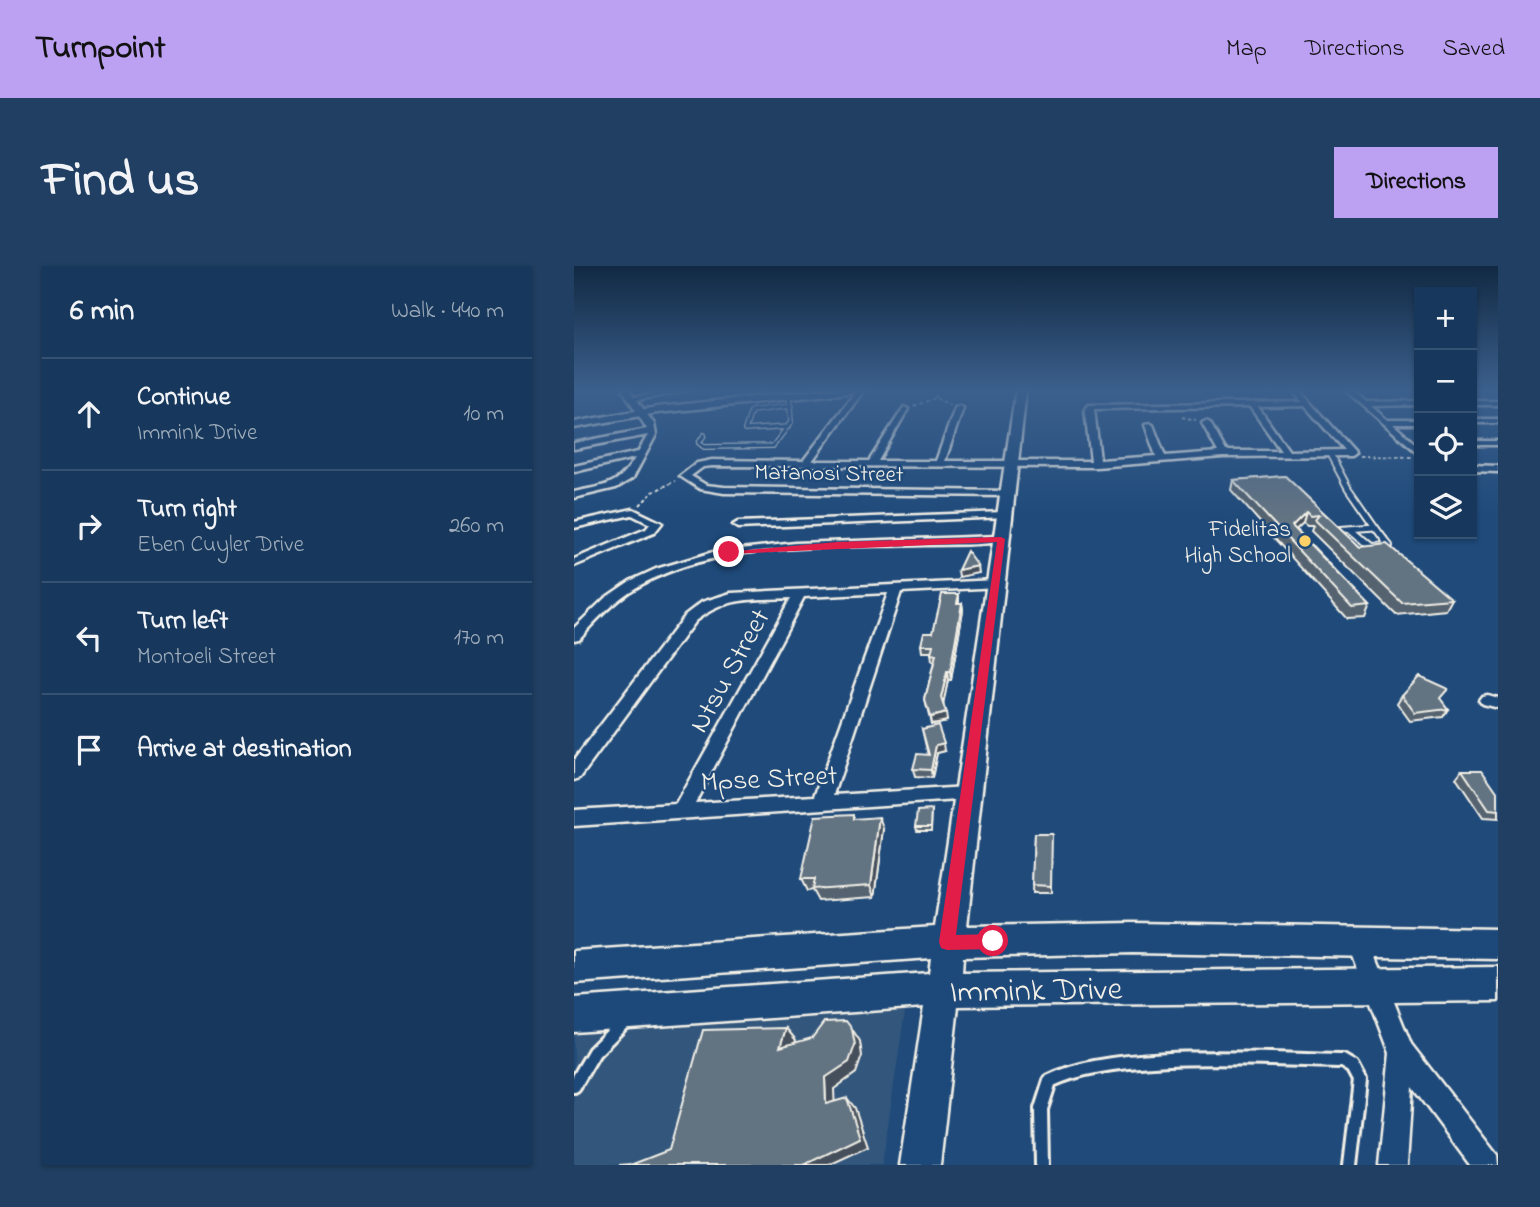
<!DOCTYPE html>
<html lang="en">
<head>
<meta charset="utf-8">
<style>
  :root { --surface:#17385c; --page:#203f62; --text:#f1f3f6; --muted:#9eacbb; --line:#365272; --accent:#bca0f2 }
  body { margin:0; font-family:"Indie Flower",sans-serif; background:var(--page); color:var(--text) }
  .controls { position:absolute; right:21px; top:21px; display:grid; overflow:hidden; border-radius:0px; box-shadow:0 2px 5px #0004 }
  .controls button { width:63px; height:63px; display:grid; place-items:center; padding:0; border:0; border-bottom:2px solid var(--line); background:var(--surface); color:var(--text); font:35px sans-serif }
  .stop { position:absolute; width:21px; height:21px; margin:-16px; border:5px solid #e11d48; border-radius:50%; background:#fff }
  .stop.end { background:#e11d48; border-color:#fff; box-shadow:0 2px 7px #0008 }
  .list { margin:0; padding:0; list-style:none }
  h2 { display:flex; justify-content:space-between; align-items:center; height:91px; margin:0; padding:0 28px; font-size:30px }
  h2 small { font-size:23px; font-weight:400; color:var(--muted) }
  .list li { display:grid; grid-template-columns:46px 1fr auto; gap:21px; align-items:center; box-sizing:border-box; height:112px; padding:0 28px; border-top:2px solid var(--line) }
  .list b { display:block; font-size:26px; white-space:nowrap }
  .list p { margin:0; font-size:23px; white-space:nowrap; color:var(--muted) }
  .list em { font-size:23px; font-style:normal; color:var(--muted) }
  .icon { flex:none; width:38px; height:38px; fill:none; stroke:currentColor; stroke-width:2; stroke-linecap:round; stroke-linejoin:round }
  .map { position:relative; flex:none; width:924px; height:899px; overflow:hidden; border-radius:0px }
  header { display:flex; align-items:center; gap:42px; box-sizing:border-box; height:98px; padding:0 35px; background:var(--accent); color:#111 }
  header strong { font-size:33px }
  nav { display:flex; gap:38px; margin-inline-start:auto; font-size:24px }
  .intro { display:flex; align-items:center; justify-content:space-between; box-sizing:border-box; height:168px; padding:0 42px }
  h1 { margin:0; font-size:49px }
  .button { padding:18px 32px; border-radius:0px; background:var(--accent); color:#111; font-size:24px; font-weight:700 }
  main { display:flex; gap:42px; padding:0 42px }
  aside { flex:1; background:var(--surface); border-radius:0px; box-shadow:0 2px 5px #0004 }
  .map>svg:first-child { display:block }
  .built { fill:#33567c }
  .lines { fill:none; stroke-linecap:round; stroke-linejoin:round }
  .lane-far3-casing { stroke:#f4f1e8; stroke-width:6 }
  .lane-far2-casing { stroke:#f4f1e8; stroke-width:9 }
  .lane-far1-casing { stroke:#f4f1e8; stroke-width:10 }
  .lane-casing { stroke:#f4f1e8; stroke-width:18 }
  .street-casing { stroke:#f4f1e8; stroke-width:5 }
  .secondary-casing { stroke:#f4f1e8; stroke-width:5 }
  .path { stroke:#f4f1e8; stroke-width:2; stroke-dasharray:3.5 2.5; stroke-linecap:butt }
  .lane-far3 { stroke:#1f4a7a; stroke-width:3.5 }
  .lane-far2 { stroke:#1f4a7a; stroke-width:5 }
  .lane-far1 { stroke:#1f4a7a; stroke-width:6 }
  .lane { stroke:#1f4a7a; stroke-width:12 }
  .street { fill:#1f4a7a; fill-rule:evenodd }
  .secondary { fill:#1f4a7a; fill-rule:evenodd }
  .wall { fill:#546370; stroke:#f4f1e8; stroke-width:2 }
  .shaded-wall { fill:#45505b; stroke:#f4f1e8; stroke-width:2 }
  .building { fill:#627382; stroke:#f4f1e8; stroke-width:2 }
  .route { fill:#e11d48 }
  .poi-dot { fill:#ffd166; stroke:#1f4a7a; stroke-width:2.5 }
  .labels { text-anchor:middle; stroke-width:5; stroke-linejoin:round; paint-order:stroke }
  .far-street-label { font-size:23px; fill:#f4f1e8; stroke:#1f4a7a }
  .far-poi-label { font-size:23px; fill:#f4f1e8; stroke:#1f4a7a; text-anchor:end }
  .street-label { font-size:28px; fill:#f4f1e8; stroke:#1f4a7a }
  .near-street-label { font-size:33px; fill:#f4f1e8; stroke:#1f4a7a }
</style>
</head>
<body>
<header>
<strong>Turnpoint</strong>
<nav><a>Map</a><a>Directions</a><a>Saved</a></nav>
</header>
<div class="intro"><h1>Find us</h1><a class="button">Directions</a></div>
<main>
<aside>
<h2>6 min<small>Walk · 440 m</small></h2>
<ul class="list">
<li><svg class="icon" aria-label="ahead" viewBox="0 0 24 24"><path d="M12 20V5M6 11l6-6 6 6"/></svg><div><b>Continue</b><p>Immink Drive</p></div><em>10 m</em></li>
<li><svg class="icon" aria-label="right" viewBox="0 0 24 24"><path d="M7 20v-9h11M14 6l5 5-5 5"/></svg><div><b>Turn right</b><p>Eben Cuyler Drive</p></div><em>260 m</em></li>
<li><svg class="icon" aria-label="left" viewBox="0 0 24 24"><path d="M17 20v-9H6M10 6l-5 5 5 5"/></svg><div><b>Turn left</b><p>Montoeli Street</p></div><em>170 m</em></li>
<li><svg class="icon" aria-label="arrive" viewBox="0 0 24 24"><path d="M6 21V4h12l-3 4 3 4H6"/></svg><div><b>Arrive at destination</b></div></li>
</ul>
</aside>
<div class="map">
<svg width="924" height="899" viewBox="0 0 924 899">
  <rect width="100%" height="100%" fill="#1f4a7a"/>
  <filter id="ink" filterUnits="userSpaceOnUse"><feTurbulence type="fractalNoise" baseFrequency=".0143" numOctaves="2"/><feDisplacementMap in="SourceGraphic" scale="14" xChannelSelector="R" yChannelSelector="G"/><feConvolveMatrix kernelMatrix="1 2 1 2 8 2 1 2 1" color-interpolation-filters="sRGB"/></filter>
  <g filter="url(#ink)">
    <path class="built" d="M332,739l-24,160h-308v-134z"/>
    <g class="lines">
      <defs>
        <path id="lane-far3" d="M214,161l-43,3 6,-19 40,-5
          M130,169l-5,8 5,4 69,-1 18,-24 -2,-26
          M756,188l2,3"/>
        <path id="lane-far2" d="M757,190l17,32 27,39 -41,3
          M801,261l11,15
          M776,263l15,13"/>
        <path id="lane-far1" d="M789,274l8,7 18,-1 -5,-6"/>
        <path id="lane" d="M0,820l20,-34 28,-28
          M468,899l-1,-56 9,-28c66,-33 216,-21 293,-20l10,6 7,13 -10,85"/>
        <path id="street" d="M49,124h7l4,7 56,-7 -53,10 17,24 2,11 -23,43 -17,10 -42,10v-6c31,-7 44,-5 61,-34l-61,14v-6l64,-14 10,-17 -74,14v-6l73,-14z
          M283,124h7l-52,71h57l35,-54 4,2 -30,52h58l19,-53 4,-2 4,2 -18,53h146l-6,-51 4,-5 213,-3 -10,-12h7l56,63 -4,3 -128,1 -127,10 -384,-1 -9,1 -12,9 15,9 18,2 286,4v4l-3,1 -283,-3 -24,-4 -20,-13 17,-13 15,-3 91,1zM731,140l39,44 -55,1 -31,-44zM676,141l31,44h-55l-16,-28 -4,-2 -4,2 16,29 -53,4 -12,-31 -4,-2 -4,2 11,31 -56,4 -6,-51z
          M771,124h7l14,12 53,-1v4l-48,1 16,14h32v4h-26l26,23v7z
          M898,135h26v4h-26z
          M898,153h26v4h-26z
          M898,175h26v4h-26z
          M898,199l26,1v6l-26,-1z
          M59,243l29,14 -8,10 -80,33v-7l72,-30 4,-5 -18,-9 -58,13v-6z
          M430,246l5,3 -1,2 -270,11 -5,-3 5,-3z
          M427,270l4,1v4c-25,5 -54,3 -80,4 -92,3 -215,-6 -296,47 -19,13 -35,30 -50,47l-5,1v-12l31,-30 25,-17 26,-12 57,-17 83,-9z
          M422,314l6,4 -2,3 -99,5 -67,203 133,-8 6,2 3,5 -3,5 -399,27v-16l102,-6 115,-206c-39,2 -64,-2 -96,23l-115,157 -6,2v-20l111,-145 17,-13 29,-9zM314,327l-73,203 -120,7 109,-206z
          M913,429l11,3v10l-16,-4 -3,-4 3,-4z
          M785,666l8,3 44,109 86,111 1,10h-28l-58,-78 -5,78h-28l11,-112 -42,-110 3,-8z"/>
        <path id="secondary" d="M245,124h34l-5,3 -191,20 -83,15v-6l83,-15z
          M442,124h10l-59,536 166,-3 365,6v30l-365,-6 -170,4 -1,16 536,-6v34l-540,5 -18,159h-40l24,-158 -350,25v-34l355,-25 2,-15 -357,25v-32l361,-24z"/>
      </defs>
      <use href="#lane-far3" class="lane-far3-casing"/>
      <use href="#lane-far2" class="lane-far2-casing"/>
      <use href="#lane-far1" class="lane-far1-casing"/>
      <use href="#lane" class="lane-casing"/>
      <use href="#street" class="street-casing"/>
      <use href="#secondary" class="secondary-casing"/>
      <path class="path" d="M361,132l3,-8
        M340,140l21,-8 15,7
        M608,151l14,3
        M786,190l52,1
        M66,239l13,-13 22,-11"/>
      <use href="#lane-far3" class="lane-far3"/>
      <use href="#lane-far2" class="lane-far2"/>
      <use href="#lane-far1" class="lane-far1"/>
      <use href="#lane" class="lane"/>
      <use href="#street" class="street"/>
      <use href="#secondary" class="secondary"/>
    </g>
    <path class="wall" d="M711,210l75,71 92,52 -6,11 -50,5 -85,-84 2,-5h-6l-4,-3 -7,6 74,77 -5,12 -18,1 -116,-129 2,-10z
      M385,328v9h3l1,7 -12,70h-3l-5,23 4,18 -16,3 -6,-24 9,-38h-2l-1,-10h-9l-1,-7 12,-13z
      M828,429l38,4 8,10 -5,8 -33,4 -13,-18z
      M348,463l23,22 -8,2 -5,25 -17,-1 -2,-8 15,-14z
      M888,504l36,23v26l-15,-1 -27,-40z
      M358,544l-1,20h-14l-1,-4z
      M310,563l-9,68 -57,4 -6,-11 -5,1 -6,-12z
      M460,568l17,52v7h-19z"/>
    <path class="shaded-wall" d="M732,246l-3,11 -14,13 3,-10z
      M404,300l1,7 -20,4 -1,-7z
      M388,337l1,7 -12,70 -1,-8z
      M373,406l1,8 -5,26 -2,-8z
      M372,447l1,8 -16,3 -1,-7z
      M370,477l1,8 -8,2 -5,25 -1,-8 5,-25z
      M306,551l4,12 -9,68 -4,-12z
      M212,762l10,12 -6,18 -10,-11z
      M278,763l8,12 2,15 -6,17 -22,16 1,24 -9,-9 -1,-26z
      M273,832l8,10 13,39 -39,18h-25z"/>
    <path class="building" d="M711,210l75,71 27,-3 65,55 -50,4 -87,-83 4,-5 -9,1 -4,-4 -14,14 78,80 -18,2 -119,-128z
      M393,285l11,15 -20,4z
      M368,328h17l-2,9h5l-12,69h-3l-6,26 5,15 -16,4 -5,-17 11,-45 -5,-1 2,-9h-12l3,-13h9z
      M845,410l29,13 -8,9 8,11 -33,4 -13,-18z
      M364,459l6,18 -8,2 -5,25 -18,-1 4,-15 12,1 -7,-26z
      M888,504h20l16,23v18l-9,-1z
      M358,544l-1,16h-15l2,-15z
      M280,548v5l26,-2 -9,68 -59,4 2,-10h-13l14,-63z
      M460,568h18l-1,52 -19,-1z
      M272,755l6,8 3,16 -6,17 -24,16 1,26 21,-6 13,40 -56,27h-185l14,-1 36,-14 34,-120 83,-2 -6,19 32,-9 12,-16z"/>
  </g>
  <linearGradient id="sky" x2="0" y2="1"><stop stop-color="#112943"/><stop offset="0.5" stop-color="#3c608d"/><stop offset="1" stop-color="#3c608d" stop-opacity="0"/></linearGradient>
  <rect width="924" height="250" fill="url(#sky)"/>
  <path class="route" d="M427,271l4,2 -49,396 37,-1 5,2 3,5 -3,6 -5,2 -46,1 -6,-2 -2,-6 58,-400 -268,12 -4,-2 112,-10z"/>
  <circle class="poi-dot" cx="731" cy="275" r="7"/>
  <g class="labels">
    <g class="far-street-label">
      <text transform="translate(255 206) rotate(1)" y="8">Matanosi Street</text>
    </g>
    <g class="far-poi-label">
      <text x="717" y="270">Fidelitas<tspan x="717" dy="26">High School</tspan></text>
    </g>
    <g class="street-label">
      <text transform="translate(154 404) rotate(-61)" y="10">Ntsu Street</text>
      <text transform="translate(195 511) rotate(-3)" y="10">Mpse Street</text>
    </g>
    <g class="near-street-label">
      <text transform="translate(462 722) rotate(-1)" y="12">Immink Drive</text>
    </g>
  </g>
</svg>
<div class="controls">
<button>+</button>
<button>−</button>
<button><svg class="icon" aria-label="locate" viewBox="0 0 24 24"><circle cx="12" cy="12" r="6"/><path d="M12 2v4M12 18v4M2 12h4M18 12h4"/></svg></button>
<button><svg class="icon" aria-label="layers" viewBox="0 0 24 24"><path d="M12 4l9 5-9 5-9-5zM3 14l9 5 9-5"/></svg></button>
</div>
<div class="stop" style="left:419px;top:675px"></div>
<div class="stop end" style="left:155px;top:286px"></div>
</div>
</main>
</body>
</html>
